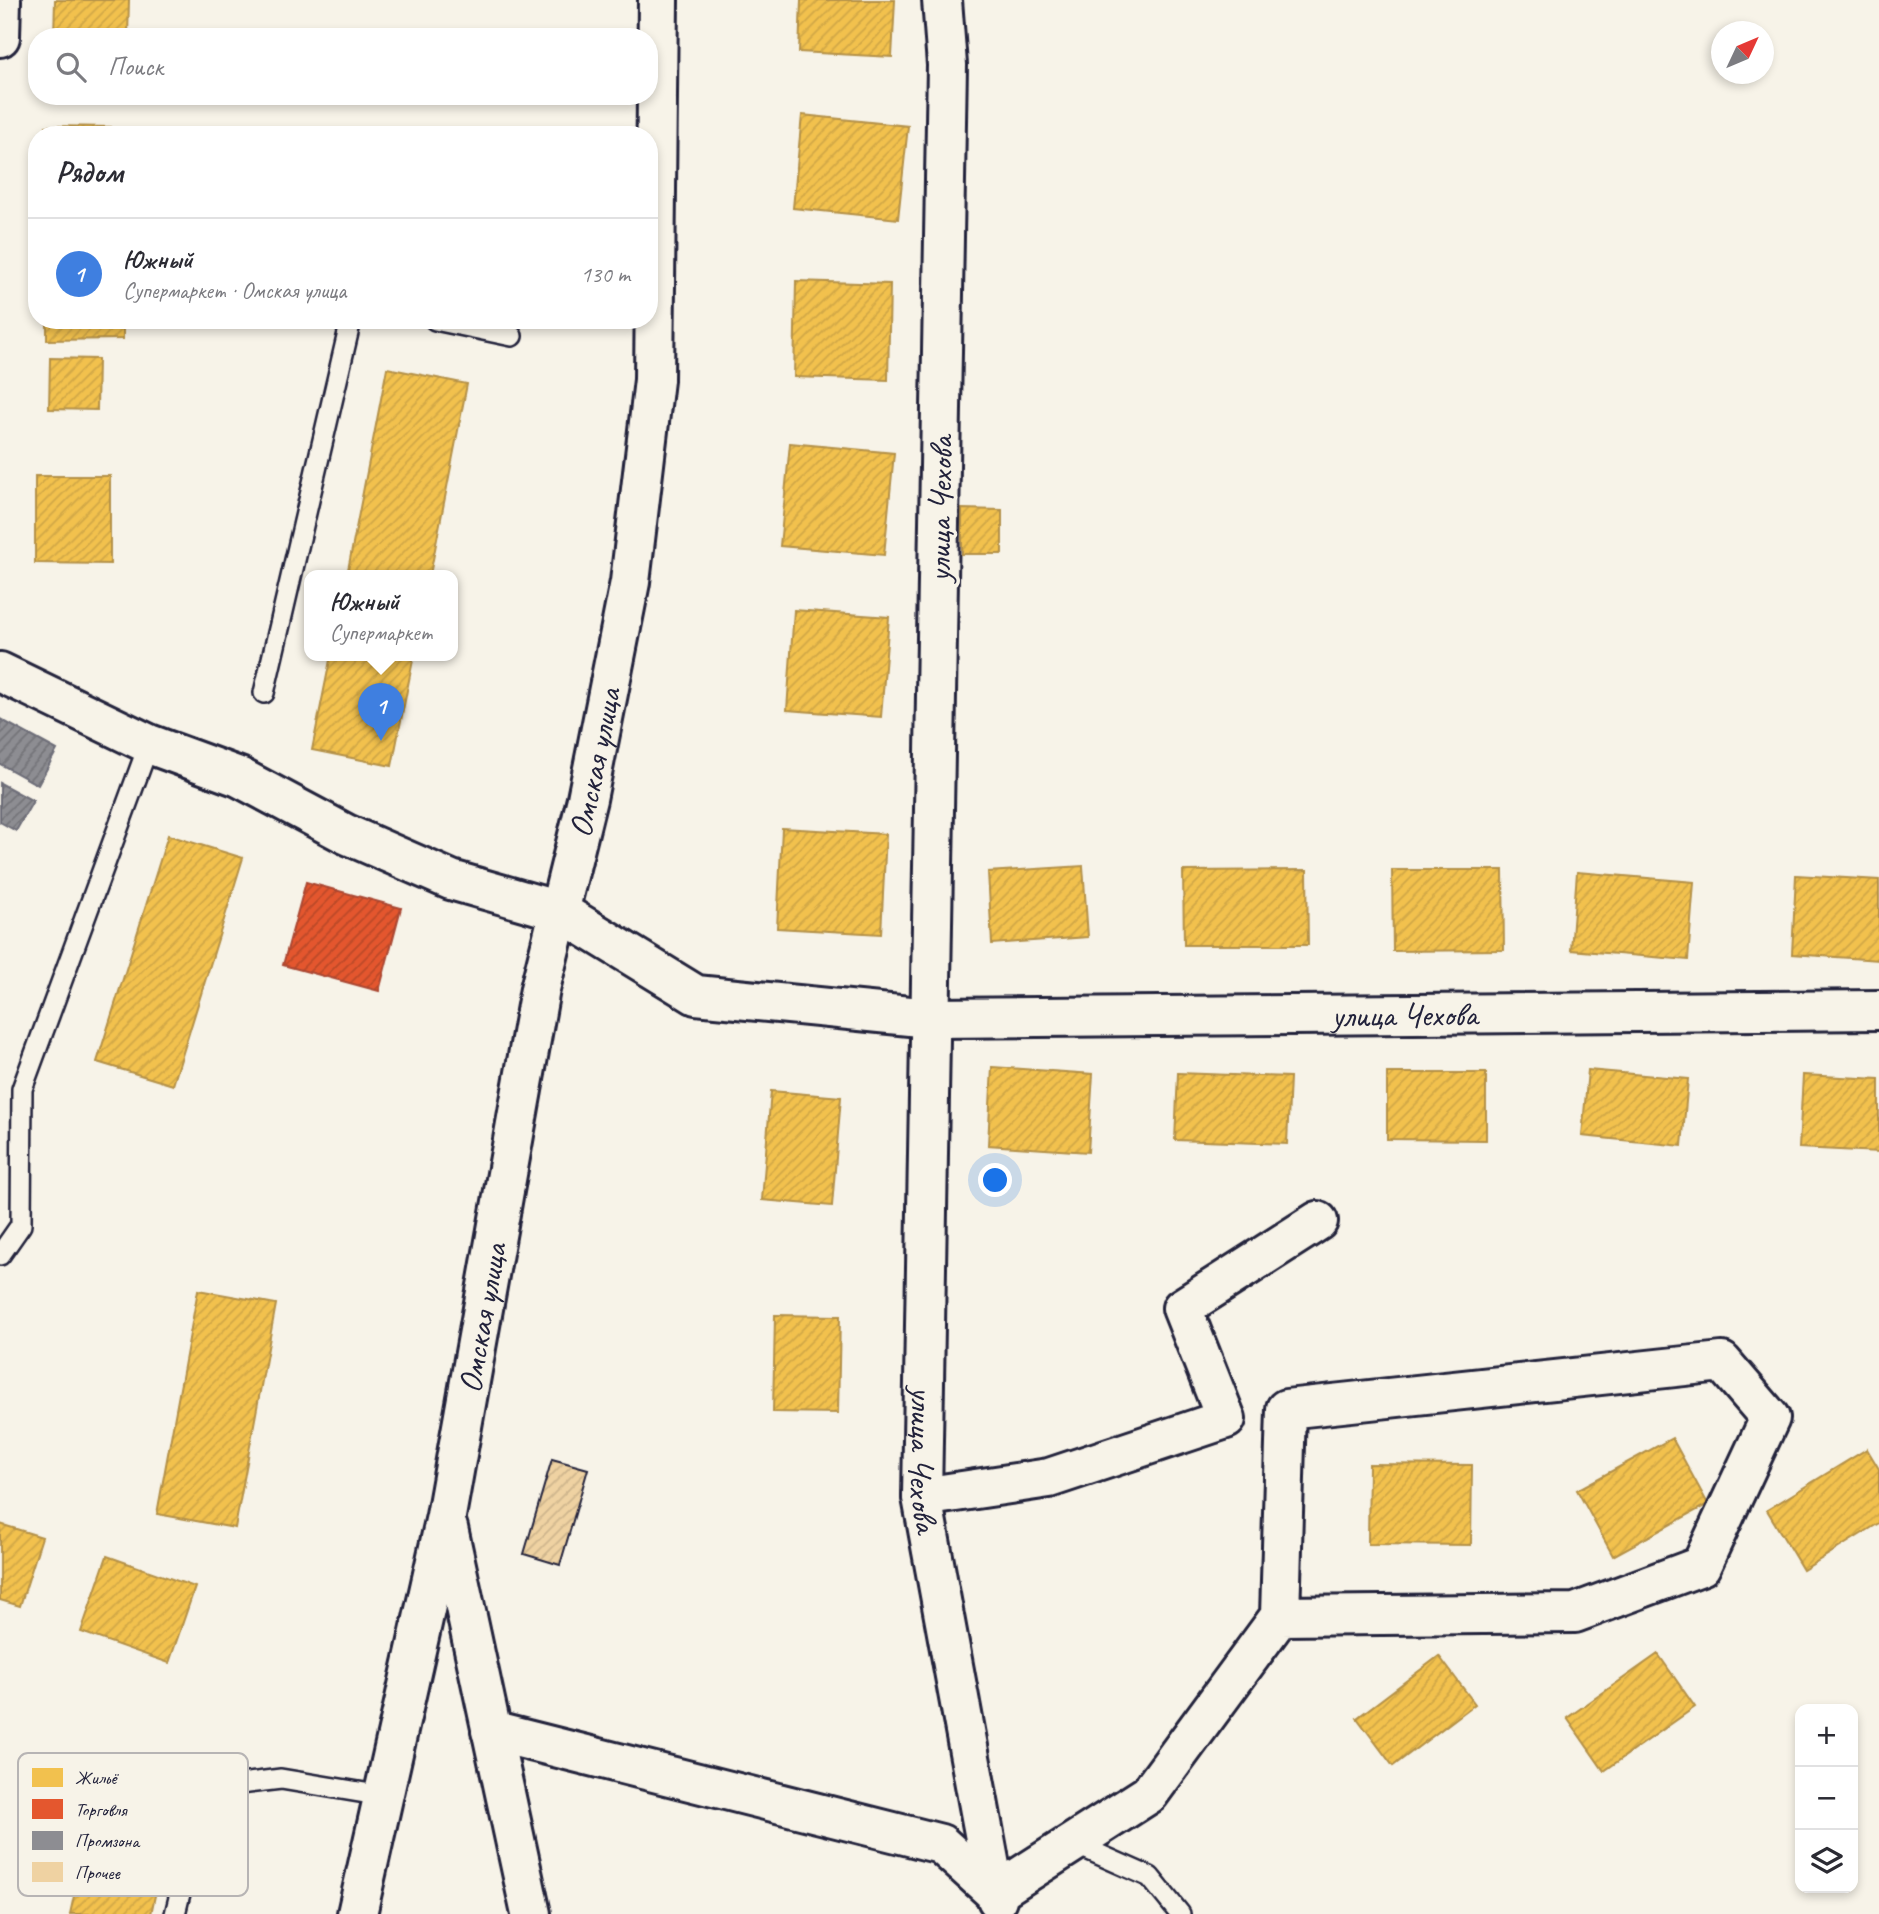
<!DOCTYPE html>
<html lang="ru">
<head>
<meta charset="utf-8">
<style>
  :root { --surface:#fff; --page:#f2f2f3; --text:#2b2b33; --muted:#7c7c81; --line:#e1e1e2; --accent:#d93025 }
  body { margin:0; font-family:Caveat,sans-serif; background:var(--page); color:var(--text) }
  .controls { position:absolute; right:21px; bottom:21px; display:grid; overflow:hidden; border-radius:14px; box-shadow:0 4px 10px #0003 }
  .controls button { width:63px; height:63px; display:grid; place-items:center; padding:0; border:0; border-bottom:2px solid var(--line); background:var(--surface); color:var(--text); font:35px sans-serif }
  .compass { position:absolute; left:1711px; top:21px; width:63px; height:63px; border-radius:50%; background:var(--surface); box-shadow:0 4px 10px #0003; rotate:46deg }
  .you { position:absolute; left:996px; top:1181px; width:24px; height:24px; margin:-18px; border:5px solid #fff; border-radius:50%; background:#1a73e8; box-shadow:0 0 0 10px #1a73e833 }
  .badge { display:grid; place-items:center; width:46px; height:46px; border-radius:50%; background:var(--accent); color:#fff; font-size:23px; font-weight:700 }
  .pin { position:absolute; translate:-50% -58px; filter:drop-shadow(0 2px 4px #0008) }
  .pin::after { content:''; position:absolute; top:37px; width:24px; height:21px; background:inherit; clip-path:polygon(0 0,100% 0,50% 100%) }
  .popup { position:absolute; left:304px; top:570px; width:154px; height:91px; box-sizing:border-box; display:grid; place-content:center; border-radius:14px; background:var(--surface); filter:drop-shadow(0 2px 5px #0005); font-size:23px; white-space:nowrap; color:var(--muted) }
  .popup b { font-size:26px; color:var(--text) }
  .popup::after { content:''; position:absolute; left:50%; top:100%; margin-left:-14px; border:14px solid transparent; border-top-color:var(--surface) }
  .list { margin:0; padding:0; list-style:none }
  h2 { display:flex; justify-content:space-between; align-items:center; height:91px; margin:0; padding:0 28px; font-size:30px }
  h2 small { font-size:23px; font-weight:400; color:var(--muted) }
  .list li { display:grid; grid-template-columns:46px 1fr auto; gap:21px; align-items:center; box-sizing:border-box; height:112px; padding:0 28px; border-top:2px solid var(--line) }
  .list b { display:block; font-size:26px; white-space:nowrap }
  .list p { margin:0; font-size:23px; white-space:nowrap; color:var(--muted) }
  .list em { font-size:23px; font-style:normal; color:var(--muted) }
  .icon { flex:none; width:38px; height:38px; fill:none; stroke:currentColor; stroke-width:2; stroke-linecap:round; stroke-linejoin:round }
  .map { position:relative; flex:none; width:1879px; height:1914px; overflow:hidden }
  .search { position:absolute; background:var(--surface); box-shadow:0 4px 10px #0003; left:28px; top:28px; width:630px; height:77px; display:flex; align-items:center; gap:18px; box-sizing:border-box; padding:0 24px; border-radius:28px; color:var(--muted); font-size:26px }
  .panel { position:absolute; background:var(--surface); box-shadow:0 4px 10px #0003; left:28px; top:126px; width:630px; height:203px; border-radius:28px }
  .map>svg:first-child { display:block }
  .homes { fill:url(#homes-hatch); stroke:#b49148; stroke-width:2 }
  .shops { fill:url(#shops-hatch); stroke:#aa4732; stroke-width:2 }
  .industry { fill:url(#industry-hatch); stroke:#6d6d78; stroke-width:2 }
  .building { fill:url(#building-hatch); stroke:#22223b; stroke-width:2 }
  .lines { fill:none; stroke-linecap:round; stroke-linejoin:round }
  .service-casing { stroke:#22223b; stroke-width:24 }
  .minor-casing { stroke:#22223b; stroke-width:44 }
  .tertiary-casing { stroke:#22223b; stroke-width:44 }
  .service { stroke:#f7f3e8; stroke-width:19 }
  .minor { stroke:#f7f3e8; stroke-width:38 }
  .tertiary { stroke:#f7f3e8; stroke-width:38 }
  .labels { text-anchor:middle; stroke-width:7; stroke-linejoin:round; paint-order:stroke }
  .street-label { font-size:33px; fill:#22223b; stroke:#f7f3e8 }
  .key { fill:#f7f3e8; stroke:#b7b4b4; stroke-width:2 }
  .key-label { font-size:19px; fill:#22223b }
</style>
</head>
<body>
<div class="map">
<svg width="1879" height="1914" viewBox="0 0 1879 1914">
  <defs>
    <pattern id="homes-hatch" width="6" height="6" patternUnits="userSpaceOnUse" patternTransform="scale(1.75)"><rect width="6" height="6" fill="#f2c14e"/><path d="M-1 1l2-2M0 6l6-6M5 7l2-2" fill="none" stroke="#cfa645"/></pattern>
    <pattern id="shops-hatch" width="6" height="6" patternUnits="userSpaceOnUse" patternTransform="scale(1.75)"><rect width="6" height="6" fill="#e4572e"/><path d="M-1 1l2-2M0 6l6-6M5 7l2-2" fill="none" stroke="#b84828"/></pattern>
    <pattern id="industry-hatch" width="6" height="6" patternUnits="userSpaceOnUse" patternTransform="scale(1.75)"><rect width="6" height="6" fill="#8d8d92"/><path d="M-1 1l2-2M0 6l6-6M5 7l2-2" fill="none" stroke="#737378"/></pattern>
    <pattern id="building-hatch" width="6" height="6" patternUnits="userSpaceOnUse" patternTransform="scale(1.75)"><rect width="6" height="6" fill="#efd2a2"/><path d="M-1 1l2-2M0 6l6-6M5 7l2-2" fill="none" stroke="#cdb48c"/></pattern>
  </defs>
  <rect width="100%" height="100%" fill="#f7f3e8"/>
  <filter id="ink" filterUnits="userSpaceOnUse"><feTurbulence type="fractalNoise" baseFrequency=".0143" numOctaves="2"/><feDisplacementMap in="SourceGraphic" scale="14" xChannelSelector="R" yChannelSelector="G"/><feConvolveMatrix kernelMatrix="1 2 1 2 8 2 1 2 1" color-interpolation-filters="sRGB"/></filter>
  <g filter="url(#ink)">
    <path class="homes" d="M55,0h74l-1,37h-74z
      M801,0h94l-3,57 -93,-5z
      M802,115l106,11 -10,93 -105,-11z
      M46,126l65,1v8h-65z
      M796,281l94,3 -2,96 -94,-3z
      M47,320h76v19l-76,1z
      M50,358l48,1 -1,51 -48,-1z
      M387,368l80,16 -37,191h-83z
      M790,443l104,10 -10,102 -104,-9z
      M35,476h75v88l-75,-1z
      M962,509l40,1v44h-40z
      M794,610l95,7 -8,100 -94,-7z
      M331,655h83l-22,111 -80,-16z
      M782,828l104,6 -5,100 -104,-6z
      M168,835l75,23 -70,227 -76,-23z
      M1083,866l5,71 -96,7 -4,-72z
      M1307,870l1,75h-124l-1,-74z
      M1392,870h111l1,80 -111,1z
      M1577,872l117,10 -6,78 -117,-10z
      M1796,875l83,5v80l-87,-6z
      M992,1067l101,7 -5,78 -100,-7z
      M1588,1070l100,9 -6,67 -100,-10z
      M1178,1073l112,4 -3,67 -112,-4z
      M1387,1073h99v67l-99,-1z
      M1803,1075l76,4v73l-80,-4z
      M771,1091l70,6 -9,109 -70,-6z
      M198,1290l78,14 -41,224 -78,-14z
      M775,1315l65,1 -2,97 -65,-1z
      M1672,1438l36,66 -95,52 -36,-66z
      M1867,1449l12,20v54l-76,47 -36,-60z
      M1369,1464l103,1 -1,80 -103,-1z
      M0,1524l42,13 -22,69 -20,-6z
      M107,1556l88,31 -26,76 -88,-31z
      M1658,1654l37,53 -91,64 -37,-53z
      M1439,1656l36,48 -82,62 -36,-48z
      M102,1768l77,17 -28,129h-81z"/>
    <path class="shops" d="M306,882l95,26 -22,83 -96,-26z"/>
    <path class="industry" d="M0,719l57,31 -19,35 -38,-21z
      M0,783l33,18 -17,30 -16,-9z"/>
    <path class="building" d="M552,1459l36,10 -28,96 -36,-11z"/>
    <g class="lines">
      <defs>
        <path id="service" d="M435,320l77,16
          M264,693l87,-373
          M0,1255l21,-30 1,-136 127,-345
          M1073,1843l77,34 30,37
          M175,1914l14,-57 26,-70 66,-8 102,17"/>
        <g id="minor">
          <path id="s1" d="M942,0l5,65 -25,1432 73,396 154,-99 131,-178 6,-207 436,-47 48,56 -69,148 -126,47 -295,3"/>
          <path d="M0,37l1,-37"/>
          <path id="s2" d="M0,672l149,72 90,33 107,57 105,46 108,31 137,84 234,23 949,-8"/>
          <path d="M922,1497l127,-19 177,-59 -44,-111 136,-87"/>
          <path d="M491,1731l450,113 54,49 2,6"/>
        </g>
        <g id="tertiary">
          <path d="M448,1528l83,386"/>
          <path id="s3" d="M357,1914l89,-398 94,-527 47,-190 43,-217 24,-202 4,-380"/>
        </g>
      </defs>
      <use href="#service" class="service-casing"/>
      <use href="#minor" class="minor-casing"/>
      <use href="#tertiary" class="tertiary-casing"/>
      <use href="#service" class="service"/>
      <use href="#minor" class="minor"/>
      <use href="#tertiary" class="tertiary"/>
    </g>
  </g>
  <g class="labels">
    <g class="street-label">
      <text transform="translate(939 509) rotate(-89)" y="12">улица Чехова</text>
      <text dy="12" stroke="none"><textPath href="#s3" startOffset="1176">Омская улица</textPath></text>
      <text dy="12" stroke="none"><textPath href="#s2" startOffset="1480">улица Чехова</textPath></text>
      <text dy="12" stroke="none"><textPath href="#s3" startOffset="609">Омская улица</textPath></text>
      <text dy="12" stroke="none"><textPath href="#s1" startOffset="1460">улица Чехова</textPath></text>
    </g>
  </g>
  <rect x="18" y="1753" width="230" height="143" rx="10" class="key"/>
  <rect x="32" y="1768" width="31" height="19" fill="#f2c14e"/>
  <rect x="32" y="1799" width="31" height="20" fill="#e4572e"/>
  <rect x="32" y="1831" width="31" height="19" fill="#8d8d92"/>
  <rect x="32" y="1862" width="31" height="20" fill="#efd2a2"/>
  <g class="key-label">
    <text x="75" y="1784">Жильё</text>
    <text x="75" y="1816">Торговля</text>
    <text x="75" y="1847">Промзона</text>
    <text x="75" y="1879">Прочее</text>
  </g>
</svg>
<div class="controls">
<button>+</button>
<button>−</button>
<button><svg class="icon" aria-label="layers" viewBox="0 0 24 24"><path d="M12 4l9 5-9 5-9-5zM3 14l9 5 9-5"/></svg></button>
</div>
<svg class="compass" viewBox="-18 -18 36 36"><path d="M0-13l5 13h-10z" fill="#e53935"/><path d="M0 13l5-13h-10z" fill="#7c7c81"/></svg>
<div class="you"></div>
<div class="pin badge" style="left:381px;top:741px;background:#3f7fe0">1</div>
<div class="popup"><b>Южный</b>Супермаркет</div>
<div class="search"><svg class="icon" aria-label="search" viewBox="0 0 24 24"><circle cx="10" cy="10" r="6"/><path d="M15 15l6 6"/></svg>Поиск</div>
<section class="panel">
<h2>Рядом<small></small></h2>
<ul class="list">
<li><span class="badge" style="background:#3f7fe0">1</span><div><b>Южный</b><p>Супермаркет · Омская улица</p></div><em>130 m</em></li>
</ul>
</section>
</div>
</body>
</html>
